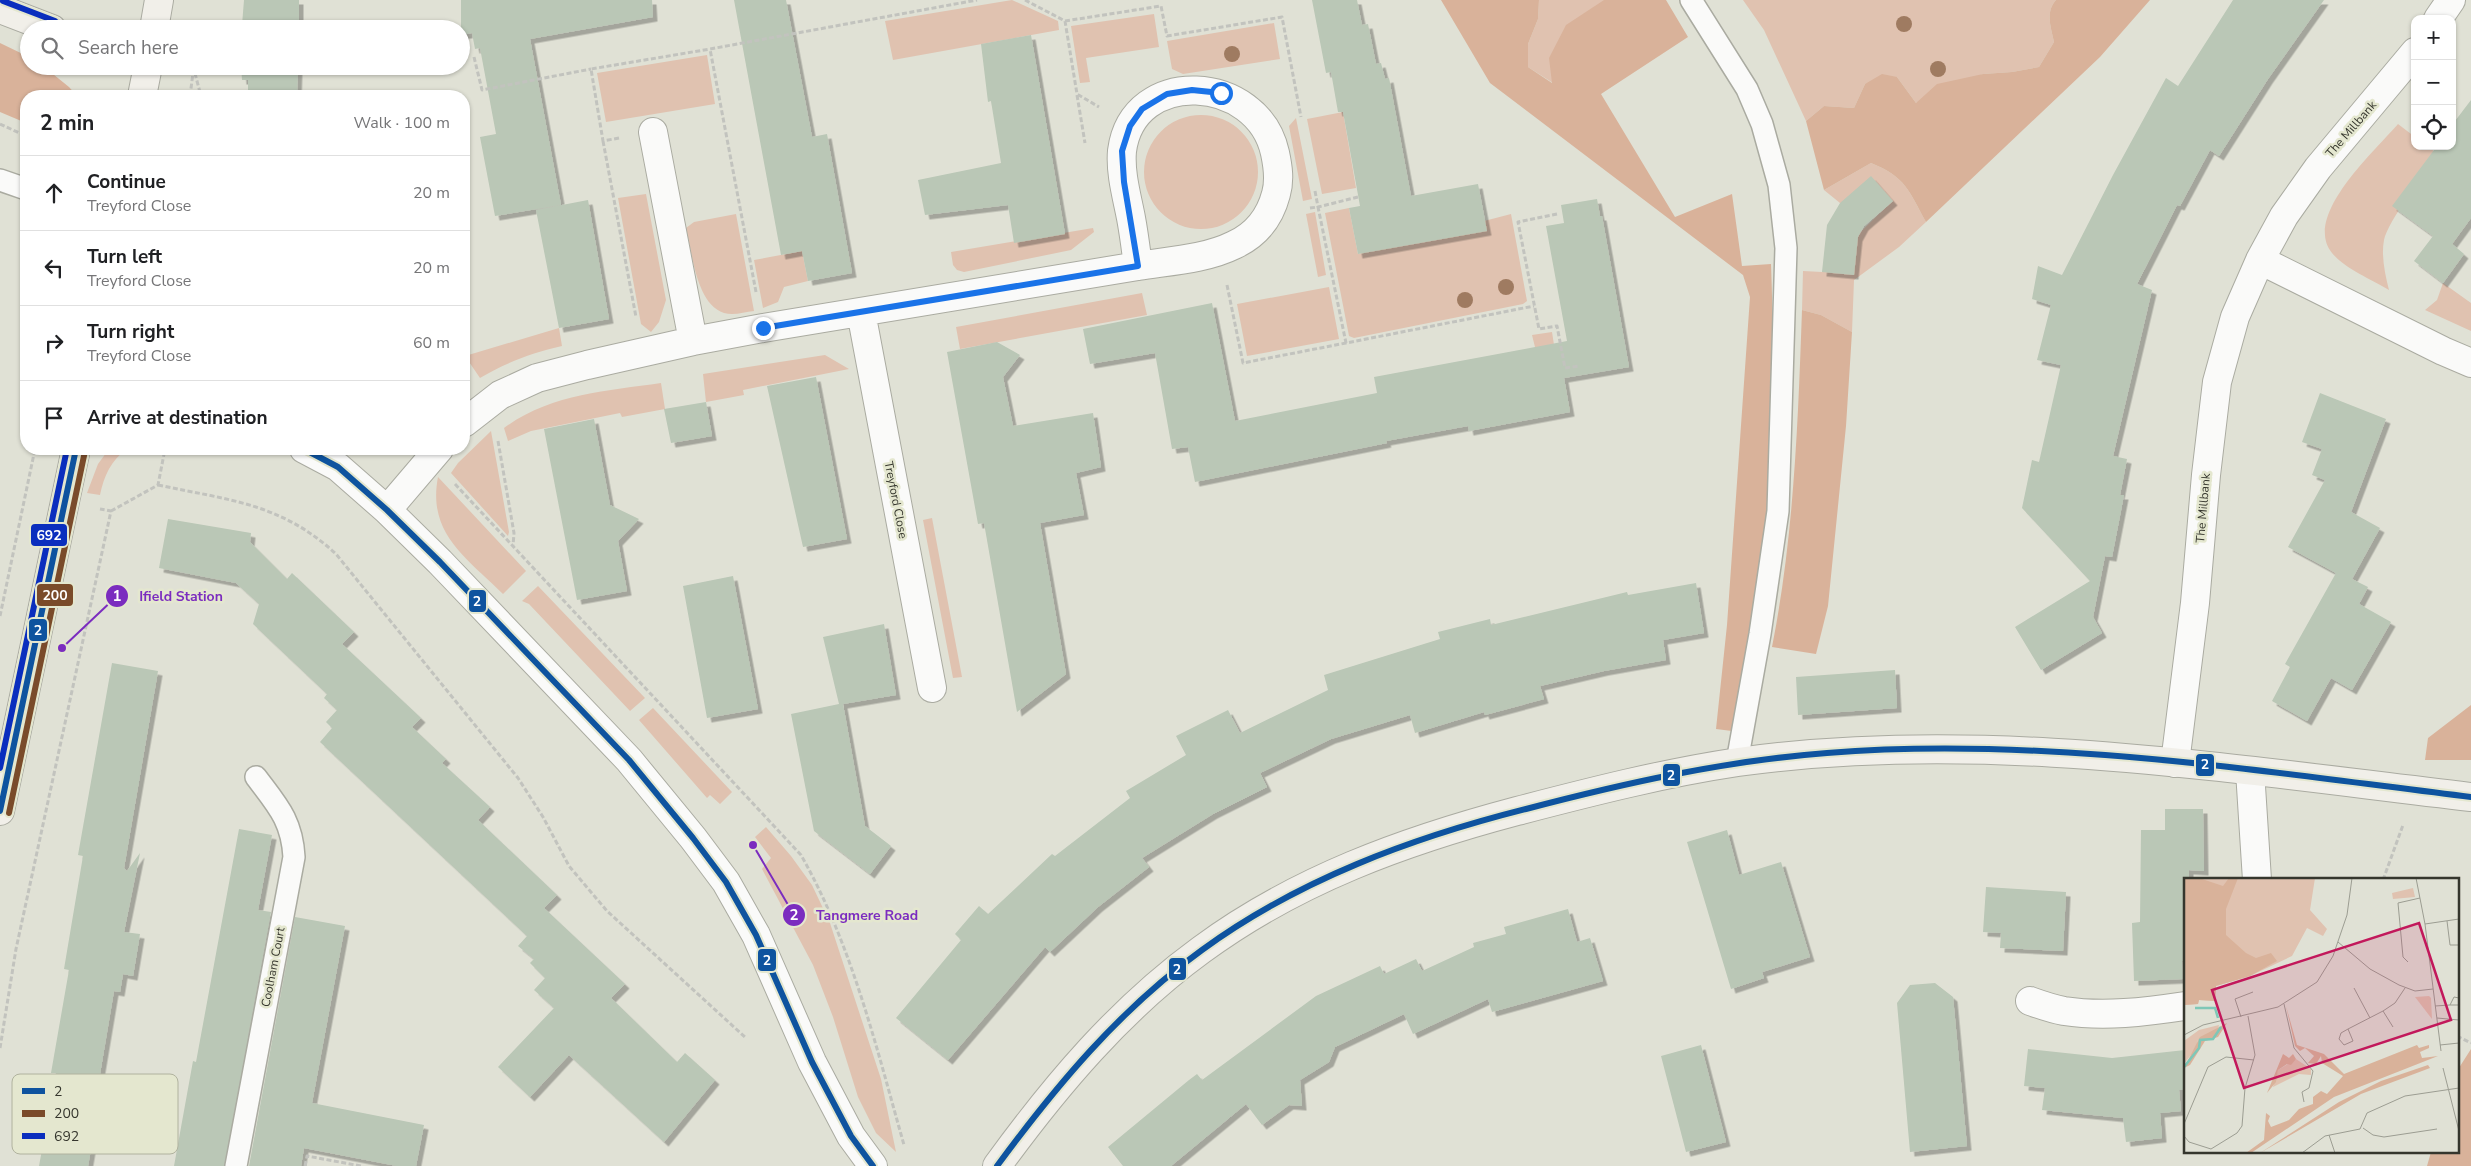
<!DOCTYPE html>
<html lang="en">
<head>
<meta charset="utf-8">
<style>
  :root { --surface:#fff; --page:#f6f6f6; --text:#202124; --muted:#757577; --line:#e0e0e0 }
  body { margin:0; font-family:"Nunito Sans",sans-serif; background:var(--page); color:var(--text) }
  .controls { position:absolute; right:15px; top:15px; display:grid; overflow:hidden; border-radius:10px; box-shadow:0 1px 4px #0004 }
  .controls button { width:45px; height:45px; display:grid; place-items:center; padding:0; border:0; border-bottom:1px solid var(--line); background:var(--surface); color:var(--text); font:25px sans-serif }
  .stop { position:absolute; width:15px; height:15px; margin:-11px; border:4px solid #1a73e8; border-radius:50%; background:#fff }
  .stop.end { background:#1a73e8; border-color:#fff; box-shadow:0 1px 5px #0008 }
  .list { margin:0; padding:0; list-style:none }
  h2 { display:flex; justify-content:space-between; align-items:center; height:65px; margin:0; padding:0 20px; font-size:21px }
  h2 small { font-size:16px; font-weight:400; color:var(--muted) }
  .list li { display:grid; grid-template-columns:32px 1fr auto; gap:15px; align-items:center; box-sizing:border-box; height:75px; padding:0 20px; border-top:1px solid var(--line) }
  .list b { display:block; font-size:19px; white-space:nowrap }
  .list p { margin:0; font-size:16px; white-space:nowrap; color:var(--muted) }
  .list em { font-size:16px; font-style:normal; color:var(--muted) }
  .icon { flex:none; width:28px; height:28px; fill:none; stroke:currentColor; stroke-width:2; stroke-linecap:round; stroke-linejoin:round }
  .map { position:relative; flex:none; width:2471px; height:1166px; overflow:hidden }
  .search { position:absolute; background:var(--surface); box-shadow:0 1px 4px #0004; left:20px; top:20px; width:450px; height:55px; display:flex; align-items:center; gap:12px; box-sizing:border-box; padding:0 18px; border-radius:28px; color:var(--muted); font-size:19px }
  .panel { position:absolute; background:var(--surface); box-shadow:0 1px 4px #0004; left:20px; top:90px; width:450px; height:365px; border-radius:20px }
  .map>svg:first-child { display:block }
  .green { fill:#e0c2b0 }
  .forest { fill:#d9b29a }
  .building { fill:#bac7b6; filter:url(#shadow) }
  .lines { fill:none; stroke-linecap:round; stroke-linejoin:round }
  .lane-casing { stroke:#aaaba1; stroke-width:24 }
  .street-casing { stroke:#aaaba1; stroke-width:30 }
  .secondary-casing { stroke:#aaaba1; stroke-width:30 }
  .path { stroke:#c2c3be; stroke-width:3; stroke-dasharray:5 2.5; stroke-linecap:butt }
  .lane { stroke:#fafaf9; stroke-width:21 }
  .street { stroke:#fafaf9; stroke-width:28 }
  .secondary { stroke:#f1efe9; stroke-width:28 }
  .bus-1-casing { stroke:#e4e7cf; stroke-width:10 }
  .bus-2-casing { stroke:#e4e7cf; stroke-width:10 }
  .bus-3-casing { stroke:#e4e7cf; stroke-width:10 }
  .bus-1 { stroke:#0e539f; stroke-width:6 }
  .bus-2 { stroke:#7a4b2a; stroke-width:6 }
  .bus-3 { stroke:#0a2ebe; stroke-width:6 }
  .tree { fill:#9f7b61 }
  .route { stroke:#1a73e8; stroke-width:6 }
  .labels { text-anchor:middle; stroke-width:5; stroke-linejoin:round; paint-order:stroke }
  .street-label { font-size:12px; fill:#35362d; stroke:#e4e7cf }
  .inset-river { fill:none; stroke:#7ec7b7; stroke-width:2.5 }
  .inset-road { fill:none; stroke:#9c9d92; stroke-width:1 }
  .view { fill:#c2185b; fill-opacity:0.15; stroke:#c2185b; stroke-width:2.5 }
  .inset-edge { fill:none; stroke:#35362d; stroke-width:2.5 }
  .key { fill:#e4e7cf; stroke:#b0b29e; stroke-width:1 }
  .key-label { font-size:14px; fill:#35362d }
  .leader { fill:none; stroke:#7b2cbf; stroke-width:2 }
  .callout-dot { fill:#7b2cbf; stroke:#e4e7cf; stroke-width:2 }
  .mark-label { font-size:15px; text-anchor:middle; font-weight:bold; fill:#fff }
  .callout-label { font-size:14px; text-anchor:middle; font-weight:bold; fill:#7b2cbf; stroke:#e4e7cf; stroke-width:5; stroke-linejoin:round; paint-order:stroke }
  .line-badge { stroke:#e4e7cf; stroke-width:2 }
  .badge-label { font-size:14px; text-anchor:middle; font-weight:bold; fill:#fff }
</style>
</head>
<body>
<div class="map">
<svg width="2471" height="1166" viewBox="0 0 2471 1166">
  <defs>
    <filter id="shadow"><feDropShadow dx="4.5" dy="4.5" stdDeviation="0" flood-color="#0004"/></filter>
  </defs>
  <rect width="100%" height="100%" fill="#e0e1d5"/>
  <path class="green" d="M1012,0l46,21 1,9 -166,30 -8,-39z
    M1539,0h69l-4,1 -51,82 -25,-16v-23l10,-25z
    M1743,0h313c-11,12 -5,28 -2,42l-15,25 -27,5 -29,2 -67,29 -19,-26 -32,7 -11,24 -30,-2 -18,15 -42,-91z
    M1154,14l5,33 -73,11 4,24 -10,1 -9,-57z
    M1274,23l6,36 -97,15 -11,-5 -5,-28z
    M707,55l8,49 -109,18 -9,-49z
    M1343,112l13,76 -34,6 -15,-75z
    M1144 172a57 57 0 1 1 114 0a57 57 0 1 1-114 0Z
    M1296,118l16,81 -9,2 -14,-75z
    M2398,124l17,13v9h13l9,8c-11,18 -50,68 -53,86 -3,16 1,34 5,50 -18,-11 -44,-21 -57,-37 -30,-37 43,-102 66,-129z
    M1871,163c35,14 38,28 55,59l-27,25 -45,33 -2,52 -31,-17 -19,-5 1,-39 19,1c24,-24 46,-49 71,-71l-53,2 -16,-13z
    M646,194l20,106 -7,22 -8,10 -10,-8 -23,-126z
    M1349,208l9,46 153,-40 16,87 -4,3 -169,34 -5,-2 -24,-123z
    M1315,212l11,63 -8,2 -12,-63z
    M736,214l18,97c-10,1 -20,5 -30,2 -28,-9 -32,-61 -38,-85l8,-6z
    M1093,228l1,4 -23,18 -107,22 -7,-2 -4,-5 -2,-13z
    M802,251l6,30 -24,6 -6,15 -15,6 -9,-48z
    M2443,283l28,20v28l-46,-21 12,-10z
    M1329,287l10,52 -92,17 -10,-52z
    M1142,293l5,22 -187,34 -4,-22z
    M559,328l3,18c-30,7 -55,16 -82,32l-15,-22z
    M1552,332l7,45 -24,-30 -3,-12z
    M825,355l24,14 -106,21 1,5 -38,7 -3,-28z
    M661,383l4,26 -43,8 -2,-4 -89,18 -23,10 -4,-13c46,-34 102,-37 157,-45z
    M491,431l18,101 -1,4 -57,-63 7,-10z
    M109,449h18c-16,11 -23,27 -27,46l-13,-2 11,-29z
    M438,477l88,94 -23,23c-36,-36 -76,-60 -65,-117z
    M932,518l30,159 -9,1 -30,-158z
    M538,586l107,112 -15,13 -101,-107 -7,-3z
    M653,708l79,84 -12,12 -10,-9 -3,3 -68,-78z
    M766,827l25,29 21,29 18,38 51,156 15,73 -20,-19 -18,-36 -25,-80 -20,-52 -51,-96 9,-11 -16,-21z"/>
  <path class="forest" d="M1441,0h98l-1,19 -10,25v23l24,16 -3,-25 17,-33 38,-25h62l22,37 -87,57 74,123 57,-23 10,72 29,-2c3,81 3,161 -4,242 -7,75 -23,150 -35,225l-16,-2 11,-104 23,-328 -7,-22 -253,-192z
    M2056,0h94l-50,57 -174,165c-17,-31 -20,-45 -55,-59l-47,27 -18,-69 18,-15 30,2 11,-24 17,-10 15,3 19,26 21,-19 46,-10 29,-2 27,-5 15,-25c-3,-14 -9,-30 2,-42z
    M0,43l29,14v9h14l26,21 8,9h-51v27l-26,-11z
    M1802,310l19,5 31,17 -6,94 -18,180 -12,48 -44,-7c22,-111 26,-224 30,-337z
    M2471,705v55h-46l3,-22z
    M2471,1049v117h-44l4,-14h26v-81z"/>
  <path class="building" d="M244,0h55v29h-60l-1,-4h4z
    M461,0h191l1,17 -123,22 31,166 -66,11 -15,-79 16,-3 -16,-86 -5,1 -3,-16 -11,2z
    M734,0h52l26,137 15,-3 25,139 -44,8 -6,-30 -21,4z
    M1312,0h45l5,25 6,-1 8,40 5,-1 4,16 4,-1 22,118 67,-12 9,47 -129,23 -9,-46 11,-2 -17,-94h-5l-7,-40 -5,1z
    M2233,0h91l-56,79 -49,77 -9,-6 -30,56 -3,-1 -40,79 15,6 -39,166 14,3 -7,36h4l-12,62 -7,-1 -12,61 9,16 -61,37 -26,-43 75,-46 -68,-73 10,-48 7,2 22,-97 -24,-5 14,-55 -19,-6 6,-33 24,9 51,-100 53,-97 12,8z
    M1031,35l34,199 -51,9 -6,-38 -83,10 -7,-35 83,-17 -10,-62 -3,1 -7,-58z
    M241,66h57l-1,30h-49v-16h-6z
    M2471,100v118l-19,26 12,10 -21,29 -29,-22 19,-25 -41,-30 45,-60h15v-21z
    M1871,176l22,25 -29,25 -6,11 -4,38 -32,-3 5,-47 13,-22z
    M1597,199l3,17h2l27,151 -65,11 6,34 -101,19 -1,-5 -82,15 1,2 -192,39 -7,-35 -16,2 -17,-96 -65,11 -7,-35 129,-26 23,118 142,-28 -3,-16 193,-36 -21,-115 18,-3 -3,-18z
    M588,200l21,119 -50,9 -23,-118z
    M997,342l23,13 -17,22 10,49 80,-13 8,54 -25,6 8,42 -44,8 26,151 -49,38 -33,-189 -6,1 -31,-172z
    M816,377l31,162 -44,8 -36,-161z
    M2320,393l66,26 -35,93 29,16 -28,51 16,8 -9,17 32,18 -39,68 -21,-12 -24,43 -35,-20 18,-34 -5,-3 51,-91 -48,-26 37,-67 -13,-5 10,-26 -20,-7z
    M706,402l6,34 -41,7 -7,-34z
    M594,419l16,86 29,14 -21,22 9,50 -50,9 -33,-171z
    M168,519l83,14 -1,9 37,37 5,-6 62,59 -12,12 79,74 -9,9 34,32 -4,4 48,44 -12,13 79,75 -13,13 81,76 -14,14 66,64 8,-9 30,27 -51,62 -95,-87 -39,42 -32,-30 56,-59 -20,-18 11,-12 -15,-15 4,-4 -16,-13 9,-10 -207,-194 12,-14 -6,-6 11,-12 -13,-12 3,-4 -74,-70 6,-20 -23,-21 -77,-15z
    M733,576l25,133 -51,9 -24,-132z
    M1696,583l8,50 -41,7 3,20 -62,11 -64,15 4,13 -59,16 -1,-3 -69,21 -5,-18 -79,24 -71,34 7,14 -54,27 -71,44 7,9 -51,40 -48,45 -5,-5 -97,113 -52,-42 65,-78 -6,-6 24,-28 9,8 64,-60 3,2 75,-58 -4,-7 60,-36 -10,-19 52,-26 12,23 88,-43 -4,-15 116,-36 -2,-7 52,-13 1,6 136,-33 1,3z
    M884,624l12,71 -53,9 22,122 26,20 -21,28 -56,-43 -23,-117 48,-10 -16,-67z
    M112,663l46,8 -34,197 3,3 13,-18 -16,79 16,2 -7,42 -10,-2 -3,18 -6,-1 -16,95 4,1 -14,79h-49l17,-93h-5l18,-103 -5,-1 19,-113 -5,-1z
    M1895,670l2,38 -99,7 -2,-38z
    M2165,809h38l1,62 -15,-1v10h-4v81h-3l1,18 -49,2 -2,-58 8,-1 1,-92h24z
    M239,829l33,6 -14,75 13,2 -47,254h-50l19,-105 3,1z
    M1727,830l12,45 42,-13 29,95 -48,15 2,6 -33,11 -44,-147z
    M1986,887l80,5 -3,59 -63,-3 1,-15 -18,-1z
    M1568,909l9,33 13,-4 13,43 -111,31 -4,-13 -75,35 -9,-20 -69,33 -6,15 -29,18 2,26 -13,-1 -27,20 -16,-21 -75,62h-48l-15,-19 81,-67 8,-6 5,6 114,-84 64,-30 4,8 32,-15 6,12 52,-24 -1,-4 33,-9 -2,-7z
    M295,917l50,9 -33,177 112,22 -8,41h-19l-93,-18 -3,18h-52z
    M1935,983l18,14 14,149 -57,6 -13,-149 13,-18z
    M1701,1045l25,97 -40,10 -25,-96z
    M2028,1049l84,9 73,-8v39l-6,1 2,21 -21,2 2,25 -36,4 -3,-24 -81,-8 3,-22 -21,-2z"/>
  <g class="lines">
    <defs>
      <path id="lane" d="M1691,0l56,89 15,35 17,61 7,63 -8,263 -18,123 -23,128
        M0,180l26,9
        M236,1166l58,-309c-2,-37 -17,-52 -38,-80"/>
      <path id="street" d="M2438,19l13,-19
        M653,132l40,209
        M2260,260l183,91 28,12
        M861,312l71,376
        M464,423l36,-28 37,-17 50,-13 106,-24 70,-13 375,-62c31,-5 68,-7 96,-21 22,-10 36,-28 42,-51 4,-14 2,-27 -1,-41 -17,-79 -142,-87 -153,-2 -2,22 5,46 9,67 3,16 5,32 7,48
        M304,449l34,18 49,43 53,52 189,198 64,78 33,44 30,53 56,127 39,74 22,30
        M387,510l52,-61
        M2175,763l20,-160 11,-128 11,-93 18,-65 25,-57 24,-44 34,-48 97,-116
        M2250,771l7,109
        M2030,1001c11,4 23,8 34,10 40,6 81,1 121,-5"/>
      <path id="secondary" d="M0,9l52,20
        M154,29l5,-29
        M142,96l6,-30
        M0,811l76,-362
        M997,1166c59,-81 123,-157 204,-216 95,-70 203,-109 316,-139 73,-19 147,-38 221,-49 244,-34 491,7 733,35"/>
    </defs>
    <use href="#lane" class="lane-casing"/>
    <use href="#street" class="street-casing"/>
    <use href="#secondary" class="secondary-casing"/>
    <path class="path" d="M1025,0l40,21 12,73 22,13
      M1065,21l96,-15 6,30 115,-19 19,100
      M474,57l8,33 109,-21
      M193,66l8,30
      M1077,95l8,48
      M190,96l3,-23
      M0,124l26,12
      M619,138l-16,3 -12,-72 119,-20
      M603,141l33,176
      M1315,191l3,16 40,-10
      M1310,208l8,-1 28,136 188,-37
      M1557,214l-39,8 21,107 18,-3 8,42 15,-2
      M1227,285l16,78 103,-20
      M756,292l-46,-243 267,-49
      M498,441l16,92 -1,13
      M455,484l346,371c51,90 75,191 103,290
      M158,485c70,15 123,18 178,69l182,224 25,39 26,49 38,45 139,127
      M111,511l47,-26 7,-36
      M0,616l35,-167
      M2383,880l20,-55
      M2457,1036l14,7
      M0,1048l16,-99 95,-438 -11,-2
      M305,1166l2,-10 54,10"/>
    <use href="#lane" class="lane"/>
    <use href="#street" class="street"/>
    <use href="#secondary" class="secondary"/>
    <defs>
      <path id="bus-1" d="M304,449l34,18 49,43 53,52 189,198 64,78 33,44 30,53 56,127 39,74 22,30
        M0,811l76,-362
        M997,1166c59,-80 123,-157 205,-216 96,-70 209,-112 324,-141 99,-26 198,-48 301,-56 215,-17 432,18 644,44"/>
      <path id="bus-2" d="M9,813l76,-362"/>
      <path id="bus-3" d="M3,1l52,20
        M0,768l67,-319"/>
    </defs>
    <use href="#bus-1" class="bus-1-casing"/>
    <use href="#bus-2" class="bus-2-casing"/>
    <use href="#bus-3" class="bus-3-casing"/>
    <use href="#bus-1" class="bus-1"/>
    <use href="#bus-2" class="bus-2"/>
    <use href="#bus-3" class="bus-3"/>
  </g>
  <g class="tree">
    <circle cx="1904" cy="24" r="8"/>
    <circle cx="1232" cy="54" r="8"/>
    <circle cx="1938" cy="69" r="8"/>
    <circle cx="1506" cy="287" r="8"/>
    <circle cx="1465" cy="300" r="8"/>
  </g>
  <g class="lines">
    <path class="route" d="M763,328l375,-62 -14,-84 -2,-31 8,-25 12,-17 25,-15 25,-4 29,3"/>
  </g>
  <g class="labels">
    <g class="street-label">
      <text transform="translate(2351 129) rotate(-49)" y="4">The Millbank</text>
      <text transform="translate(896 500) rotate(79)" y="4">Treyford Close</text>
      <text transform="translate(2203 508) rotate(-85)" y="4">The Millbank</text>
      <text transform="translate(273 967) rotate(-79)" y="4">Coolham Court</text>
    </g>
  </g>
  <g transform="translate(2184 878)">
    <rect width="275" height="275" fill="#e0e1d5"/>
    <path d="M0,0h131l-5,32 17,19 -4,7 -16,-8 -15,28 -42,20 -34,10 -1,15 -16,-1 -1,4 -14,1zM229,10l2,9 -22,2 -1,-6zM245,118l2,2 1,21 -17,-22zM35,147l-1,4 -20,11 -2,8 -12,16v-23l15,-11zM112,181l15,10v6l-12,-1 -26,13 5,-17z" fill="#e0c2b0"/>
    <path d="M0,0h15l24,8 6,-8h9l-12,31v26l20,18 10,5 15,-5 6,8 -27,15 -34,10 -1,15 -16,-1 -1,4 -14,1zM102,128l11,39 27,9 20,20 73,-29 2,3 10,-3v3l-9,4 2,6 16,-2 -104,41 -83,56h-5l18,-13 2,-27 4,3 -2,5 3,6 18,-7 10,-11 14,-5v-7l8,-6 6,3 16,-18 -21,-13 -1,-7 -5,8 -8,-1 6,-7 -9,-8 -5,3 -5,-5zM43,145l-9,14 -13,4 -15,24 -6,3 16,-31zM99,176l6,4 4,-4 3,5 -5,6 -4,-1 -9,6 -2,12 -9,11zM244,187l2,3 -69,26 -101,59 79,-51 42,-21z" fill="#d9b29a"/>
    <path class="inset-river" d="M11,130h20l3,10M0,189l15,-19 1,-8 13,-1 8,-12"/>
    <path class="inset-road" d="M232,0l9,46 16,127M263,43l3,24h9M241,46l34,-5M154,64l32,27 29,16 16,6 18,-2M224,84l-5,-5 -5,-54 22,-5M170,110l16,30M275,120l-5,-1 -4,8h9M100,126l10,44 19,23 -4,17 -7,4 2,10M251,128l15,-1M199,133l10,16M57,139l-6,-18 18,-7M253,140l22,2M164,151l5,12 -9,4 -5,-6 2,-6 7,-4 35,-18 12,-8 10,-15M0,157l19,-10 75,-18 39,-25 16,-26 14,-41 5,-37M256,167l19,-2M259,190l16,63M0,246l24,-57 18,-10 28,3M179,250l10,7 11,2 53,-8M145,257l6,18M0,258l5,6 22,7 26,-16 5,-7 3,-38 10,-33 -7,-39M118,275l23,-17 35,-7 7,-16 38,-17 54,-8"/>
    <path class="view" d="M235,45l32,97 -207,68 -32,-98z"/>
    <rect width="275" height="275" class="inset-edge"/>
  </g>
  <rect x="12" y="1074" width="166" height="80" rx="8" class="key"/>
  <rect x="22" y="1088" width="23" height="6" fill="#0e539f"/>
  <rect x="22" y="1110" width="23" height="7" fill="#7a4b2a"/>
  <rect x="22" y="1133" width="23" height="6" fill="#0a2ebe"/>
  <g class="key-label">
    <text x="54" y="1096">2</text>
    <text x="54" y="1118">200</text>
    <text x="54" y="1141">692</text>
  </g>
  <path class="leader" d="M62 648L117 596M753 845L794 915"/>
  <g class="callout-dot">
    <circle cx="62" cy="648" r="5"/>
    <circle cx="753" cy="845" r="5"/>
    <circle cx="117" cy="596" r="12"/>
    <circle cx="794" cy="915" r="12"/>
  </g>
  <g class="mark-label">
    <text x="117" y="601">1</text>
    <text x="794" y="920">2</text>
  </g>
  <g class="callout-label">
    <text x="181" y="601">Ifield Station</text>
    <text x="867" y="920">Tangmere Road</text>
  </g>
  <g class="line-badge">
    <rect x="30" y="523" width="38" height="24" rx="5" fill="#0a2ebe"/>
    <rect x="36" y="583" width="38" height="24" rx="5" fill="#7a4b2a"/>
    <rect x="468" y="589" width="19" height="24" rx="5" fill="#0e539f"/>
    <rect x="28" y="618" width="20" height="24" rx="5" fill="#0e539f"/>
    <rect x="2195" y="753" width="20" height="24" rx="5" fill="#0e539f"/>
    <rect x="1662" y="763" width="19" height="24" rx="5" fill="#0e539f"/>
    <rect x="757" y="948" width="20" height="24" rx="5" fill="#0e539f"/>
    <rect x="1168" y="957" width="19" height="24" rx="5" fill="#0e539f"/>
  </g>
  <g class="badge-label">
    <text x="49" y="540">692</text>
    <text x="55" y="600">200</text>
    <text x="477" y="606">2</text>
    <text x="38" y="635">2</text>
    <text x="2205" y="769">2</text>
    <text x="1671" y="780">2</text>
    <text x="767" y="965">2</text>
    <text x="1177" y="974">2</text>
  </g>
</svg>
<div class="controls">
<button>+</button>
<button>−</button>
<button><svg class="icon" aria-label="locate" viewBox="0 0 24 24"><circle cx="12" cy="12" r="6"/><path d="M12 2v4M12 18v4M2 12h4M18 12h4"/></svg></button>
</div>
<div class="stop" style="left:1221px;top:93px"></div>
<div class="stop end" style="left:763px;top:328px"></div>
<div class="search"><svg class="icon" aria-label="search" viewBox="0 0 24 24"><circle cx="10" cy="10" r="6"/><path d="M15 15l6 6"/></svg>Search here</div>
<section class="panel">
<h2>2 min<small>Walk · 100 m</small></h2>
<ul class="list">
<li><svg class="icon" aria-label="ahead" viewBox="0 0 24 24"><path d="M12 20V5M6 11l6-6 6 6"/></svg><div><b>Continue</b><p>Treyford Close</p></div><em>20 m</em></li>
<li><svg class="icon" aria-label="left" viewBox="0 0 24 24"><path d="M17 20v-9H6M10 6l-5 5 5 5"/></svg><div><b>Turn left</b><p>Treyford Close</p></div><em>20 m</em></li>
<li><svg class="icon" aria-label="right" viewBox="0 0 24 24"><path d="M7 20v-9h11M14 6l5 5-5 5"/></svg><div><b>Turn right</b><p>Treyford Close</p></div><em>60 m</em></li>
<li><svg class="icon" aria-label="arrive" viewBox="0 0 24 24"><path d="M6 21V4h12l-3 4 3 4H6"/></svg><div><b>Arrive at destination</b></div></li>
</ul>
</section>
</div>
</body>
</html>
